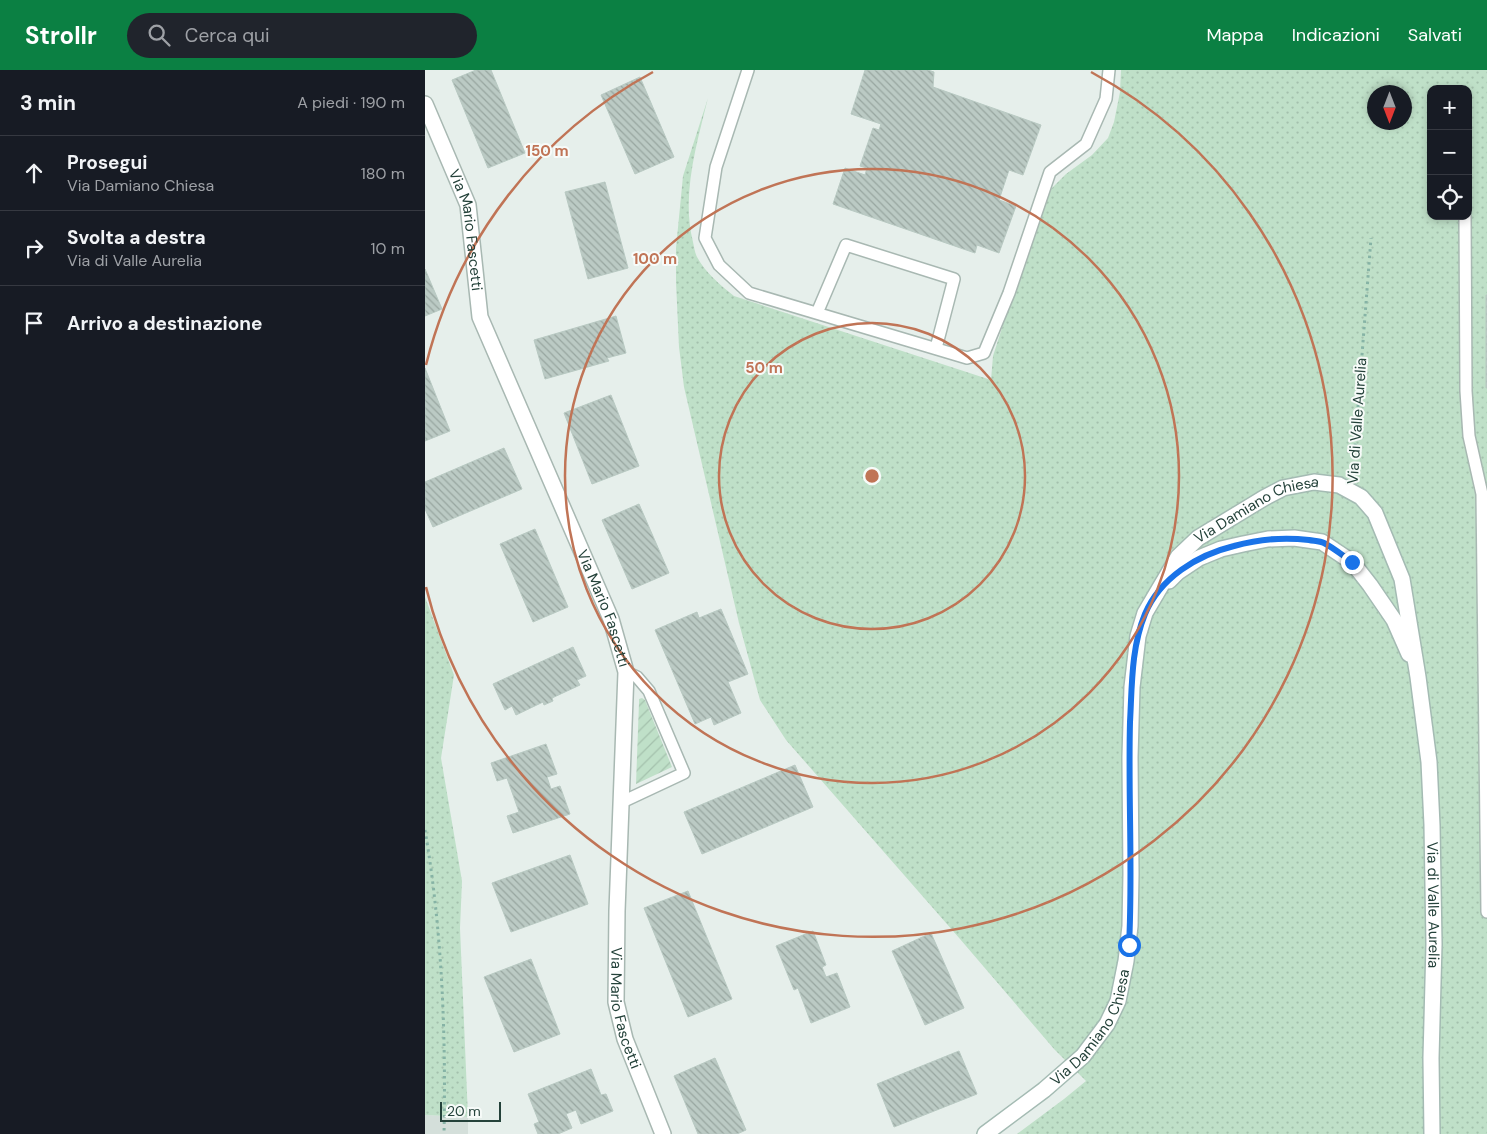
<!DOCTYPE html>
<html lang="it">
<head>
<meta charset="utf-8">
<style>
  :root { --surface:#171b24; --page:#20242c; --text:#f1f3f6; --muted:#9ea1a6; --line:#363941; --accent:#0b8043 }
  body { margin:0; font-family:"DM Sans",sans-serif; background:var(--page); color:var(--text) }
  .controls { position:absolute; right:15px; top:15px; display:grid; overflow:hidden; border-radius:10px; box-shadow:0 2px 8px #0003 }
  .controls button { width:45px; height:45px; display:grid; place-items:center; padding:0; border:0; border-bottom:1px solid var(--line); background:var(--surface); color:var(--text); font:25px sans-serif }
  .compass { position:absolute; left:942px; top:15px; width:45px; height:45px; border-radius:50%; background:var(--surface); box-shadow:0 2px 8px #0003; rotate:180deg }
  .scale { position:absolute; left:15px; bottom:12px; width:61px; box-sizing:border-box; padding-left:5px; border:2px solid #24423a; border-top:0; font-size:14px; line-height:18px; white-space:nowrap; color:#24423a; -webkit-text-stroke:4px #f7fbf9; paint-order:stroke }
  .stop { position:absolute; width:15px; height:15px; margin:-11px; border:4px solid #1a73e8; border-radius:50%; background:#fff }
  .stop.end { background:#1a73e8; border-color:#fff; box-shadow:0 1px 5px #0008 }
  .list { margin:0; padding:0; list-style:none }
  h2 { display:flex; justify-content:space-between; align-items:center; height:65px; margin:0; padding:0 20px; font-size:21px }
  h2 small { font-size:16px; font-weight:400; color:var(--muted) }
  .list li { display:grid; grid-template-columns:32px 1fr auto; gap:15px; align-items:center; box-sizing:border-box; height:75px; padding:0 20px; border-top:1px solid var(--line) }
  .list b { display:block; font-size:19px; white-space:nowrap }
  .list p { margin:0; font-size:16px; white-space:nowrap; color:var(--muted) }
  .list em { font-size:16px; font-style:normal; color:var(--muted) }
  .icon { flex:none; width:28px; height:28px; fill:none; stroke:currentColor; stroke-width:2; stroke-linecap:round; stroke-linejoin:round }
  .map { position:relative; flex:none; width:1062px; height:1064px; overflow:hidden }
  header { display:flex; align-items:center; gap:30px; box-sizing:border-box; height:70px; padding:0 25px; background:var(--accent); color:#fff }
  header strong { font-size:24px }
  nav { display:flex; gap:28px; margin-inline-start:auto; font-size:18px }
  .search { width:350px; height:45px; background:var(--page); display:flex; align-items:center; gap:12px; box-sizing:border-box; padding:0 18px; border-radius:28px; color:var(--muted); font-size:19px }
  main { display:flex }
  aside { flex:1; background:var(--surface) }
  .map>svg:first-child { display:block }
  .built { fill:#d4dfda }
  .park { fill:url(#park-dots); fill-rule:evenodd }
  .garden { fill:url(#garden-furrows) }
  .building { fill:url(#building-back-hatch); stroke:#b8c9c2 }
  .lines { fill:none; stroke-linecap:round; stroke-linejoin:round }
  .lane-casing { stroke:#a8b8b2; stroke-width:14 }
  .street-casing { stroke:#a8b8b2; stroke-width:18 }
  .secondary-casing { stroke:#a4bbb3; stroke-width:18 }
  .path { stroke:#86b3a5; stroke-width:3; stroke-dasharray:2.5 4; stroke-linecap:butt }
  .lane { stroke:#fff; stroke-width:11 }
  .street { stroke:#fff; stroke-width:15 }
  .secondary { stroke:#fff; stroke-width:15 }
  .route { stroke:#1a73e8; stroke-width:6 }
  .ring { fill:none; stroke:#c07456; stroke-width:2.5 }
  .labels { text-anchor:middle; stroke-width:4; stroke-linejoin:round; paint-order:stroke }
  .street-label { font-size:15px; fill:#24423a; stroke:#f7fbf9 }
  .centre { fill:#c07456; stroke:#f7fbf9; stroke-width:2.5 }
  .ring-label { font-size:15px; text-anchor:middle; font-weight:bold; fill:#c07456; stroke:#f7fbf9; stroke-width:4; stroke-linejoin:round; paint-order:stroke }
</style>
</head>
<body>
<header>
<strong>Strollr</strong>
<div class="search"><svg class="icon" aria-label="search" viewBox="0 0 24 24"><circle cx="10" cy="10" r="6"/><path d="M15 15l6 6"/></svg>Cerca qui</div>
<nav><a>Mappa</a><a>Indicazioni</a><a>Salvati</a></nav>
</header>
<main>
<aside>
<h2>3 min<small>A piedi · 190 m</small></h2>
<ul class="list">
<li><svg class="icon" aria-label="ahead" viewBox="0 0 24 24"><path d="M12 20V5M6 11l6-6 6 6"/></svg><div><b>Prosegui</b><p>Via Damiano Chiesa</p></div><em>180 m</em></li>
<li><svg class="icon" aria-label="right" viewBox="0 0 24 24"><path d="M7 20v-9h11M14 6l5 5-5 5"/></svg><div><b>Svolta a destra</b><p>Via di Valle Aurelia</p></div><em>10 m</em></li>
<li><svg class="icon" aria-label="arrive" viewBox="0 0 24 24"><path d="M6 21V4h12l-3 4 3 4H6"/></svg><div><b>Arrivo a destinazione</b></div></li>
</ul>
</aside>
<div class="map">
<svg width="1062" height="1064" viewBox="0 0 1062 1064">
  <defs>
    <pattern id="park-dots" width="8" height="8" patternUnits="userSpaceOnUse" patternTransform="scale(1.25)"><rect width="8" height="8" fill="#bfe0c8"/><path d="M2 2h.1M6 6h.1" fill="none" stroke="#a4c1ad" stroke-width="1.8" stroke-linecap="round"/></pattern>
    <pattern id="garden-furrows" width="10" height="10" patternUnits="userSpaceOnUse" patternTransform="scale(1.25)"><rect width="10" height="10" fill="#bfe0c8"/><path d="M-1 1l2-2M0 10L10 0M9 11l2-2" fill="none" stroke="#a4c1ad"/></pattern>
    <pattern id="building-back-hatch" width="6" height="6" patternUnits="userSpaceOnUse" patternTransform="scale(1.25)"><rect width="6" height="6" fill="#bbcac4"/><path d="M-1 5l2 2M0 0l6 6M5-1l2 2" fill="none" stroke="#98a6a0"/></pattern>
  </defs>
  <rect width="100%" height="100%" fill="#e6efeb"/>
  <path class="built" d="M0,1045l43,2v17h-43z"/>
  <path class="park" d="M696,0h366v1064h-470l47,-35 22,-18 -32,-32 -94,-110 -174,-199 -26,-40 -21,-77 -55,-236 -5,-40 -3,-65v-34l7,-72 25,-78c-11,45 -27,97 -15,144 1,5 2,11 4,15 8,15 23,28 37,39l257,84 2,-24 33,-103 22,-61 18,-18 26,-19 16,-17 6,-16 6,-30zM1006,19h37v127h-37zM949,22h30v30h-30z
    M0,527l29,78 -13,83 21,123 -2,47 8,189 -43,-2z"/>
  <path class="garden" d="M217,628l3,2 27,67 -36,17 3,-81v-4z"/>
  <path class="building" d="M51,0h15l34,83 -37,15 -36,-88z
    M440,0h63l6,2 -1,15 108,38 -18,50 -14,-5 -10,30 17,6 -17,47 -22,-8 -2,8 -142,-49 12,-36 20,7 2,-7 -7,-2 13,-38 6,2 2,-6 -30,-10z
    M215,7l34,80 -39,17 -34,-79z
    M180,112l23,86 -40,11 -23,-87z
    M0,199l17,40 -17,7z
    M1061,225h1v93h-1z
    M191,246l10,37 -19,5 2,3 -64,18 -11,-39z
    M0,298l25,63 -25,10z
    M186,325l28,71 -47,18 -28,-71z
    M79,378l18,41 -89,38 -8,-18v-27z
    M214,434l30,69 -37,16 -30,-69z
    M110,459l33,78 -35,15 -33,-78z
    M296,539l27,65 -20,8 13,31 -27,12 -3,-8 -16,7 -40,-94 42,-18 2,6z
    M148,577l13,29 -9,4 3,5 -28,13 1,3 -9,4 -1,-3 -27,13 -4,-9 -7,4 -12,-26z
    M121,674l11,30 -10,3 4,12 9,-3 10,28 -57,19 -6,-17 12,-4 -12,-34 -10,3 -6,-18z
    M370,695l18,42 -111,47 -18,-42z
    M145,785l18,49 -77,28 -19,-49z
    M263,821l44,108 -44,18 -44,-109z
    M388,861l13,34 -4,2 4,10 11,-4 13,34 -39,16 -13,-35 -4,2 -18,-44z
    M506,863l33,75 -39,17 -33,-74z
    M106,889l29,75 -46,18 -30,-75z
    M534,981l18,43 -83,33 -17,-43z
    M290,988l31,72 -9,4h-39l-24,-58z
    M166,999l10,26 5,-1 7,17 -32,13 -5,-14 -10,4 6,14 -14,6h-20l-4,-10 5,-2 -11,-28z"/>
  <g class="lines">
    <defs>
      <path id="lane" d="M323,0l-32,97 -11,71 14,27 30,28 218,65 17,-5 25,-60 41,-121 36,-28 20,-45 3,-29
        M1040,146l1,175 3,45 13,58 5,418
        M392,243l29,-68 108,34 -18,69
        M195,733l64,-30 -35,-82 -12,-14 -11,-5"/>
      <g id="street">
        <path id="s1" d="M0,34l43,101 12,112 131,302 15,53 -9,239 -1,91 9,37 38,95"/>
      </g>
      <g id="secondary">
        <path d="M744,511l9,-9 21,-14 22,-9 22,-5 25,-5 26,-1 28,4 30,20 18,23 24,35 15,34"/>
        <path id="s2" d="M560,1064l59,-44 39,-34 24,-32 11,-23 8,-40 4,-35 1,-52 -1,-117 2,-70 6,-51 7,-23 33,-56 20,-19 66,-40 19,-10 31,-6 25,3 22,12 14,16 27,66 16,98 11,85 3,63 2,119 -3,114 1,76"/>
      </g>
    </defs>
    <use href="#lane" class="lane-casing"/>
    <use href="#street" class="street-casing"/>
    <use href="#secondary" class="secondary-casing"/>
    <path class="path" d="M928,402l18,-234
      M0,760c17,100 21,203 19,304"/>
    <use href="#lane" class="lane"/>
    <use href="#street" class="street"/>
    <use href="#secondary" class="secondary"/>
  </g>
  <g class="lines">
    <path class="route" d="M704,875c4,-74 -1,-148 1,-223 2,-35 1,-74 15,-108 15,-36 52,-59 89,-68 25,-7 50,-9 75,-6 5,1 11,1 15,3 10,5 19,13 28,19"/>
  </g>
  <g class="ring">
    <circle cx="447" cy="406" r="153"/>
    <circle cx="447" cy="406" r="307"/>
    <path d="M1 295A460 460 0 0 1 228 2M666 2A460 460 0 1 1 1 517"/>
  </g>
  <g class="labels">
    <g class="street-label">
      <text dy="5" stroke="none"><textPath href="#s1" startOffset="134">Via Mario Fascetti</textPath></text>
      <text transform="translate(932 351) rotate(-86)" y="5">Via di Valle Aurelia</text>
      <text dy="5" stroke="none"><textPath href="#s2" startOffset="740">Via Damiano Chiesa</textPath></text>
      <text dy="5" stroke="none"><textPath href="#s1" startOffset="539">Via Mario Fascetti</textPath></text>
      <text dy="5" stroke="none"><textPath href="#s2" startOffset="1275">Via di Valle Aurelia</textPath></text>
      <text dy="5" stroke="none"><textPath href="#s1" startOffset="944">Via Mario Fascetti</textPath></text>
      <text dy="5" stroke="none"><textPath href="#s2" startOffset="154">Via Damiano Chiesa</textPath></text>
    </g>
  </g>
  <circle cx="447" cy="406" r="8" class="centre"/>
  <g class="ring-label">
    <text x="122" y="86">150 m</text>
    <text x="230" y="194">100 m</text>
    <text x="339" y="303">50 m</text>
  </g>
</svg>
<div class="controls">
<button>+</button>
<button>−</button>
<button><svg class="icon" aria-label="locate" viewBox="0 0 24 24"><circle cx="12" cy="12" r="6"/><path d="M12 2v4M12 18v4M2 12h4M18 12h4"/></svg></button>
</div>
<svg class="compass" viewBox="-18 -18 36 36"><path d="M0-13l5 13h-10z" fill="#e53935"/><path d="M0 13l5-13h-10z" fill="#9ea1a6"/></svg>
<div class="scale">20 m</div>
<div class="stop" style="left:704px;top:875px"></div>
<div class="stop end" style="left:927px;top:492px"></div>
</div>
</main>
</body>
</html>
